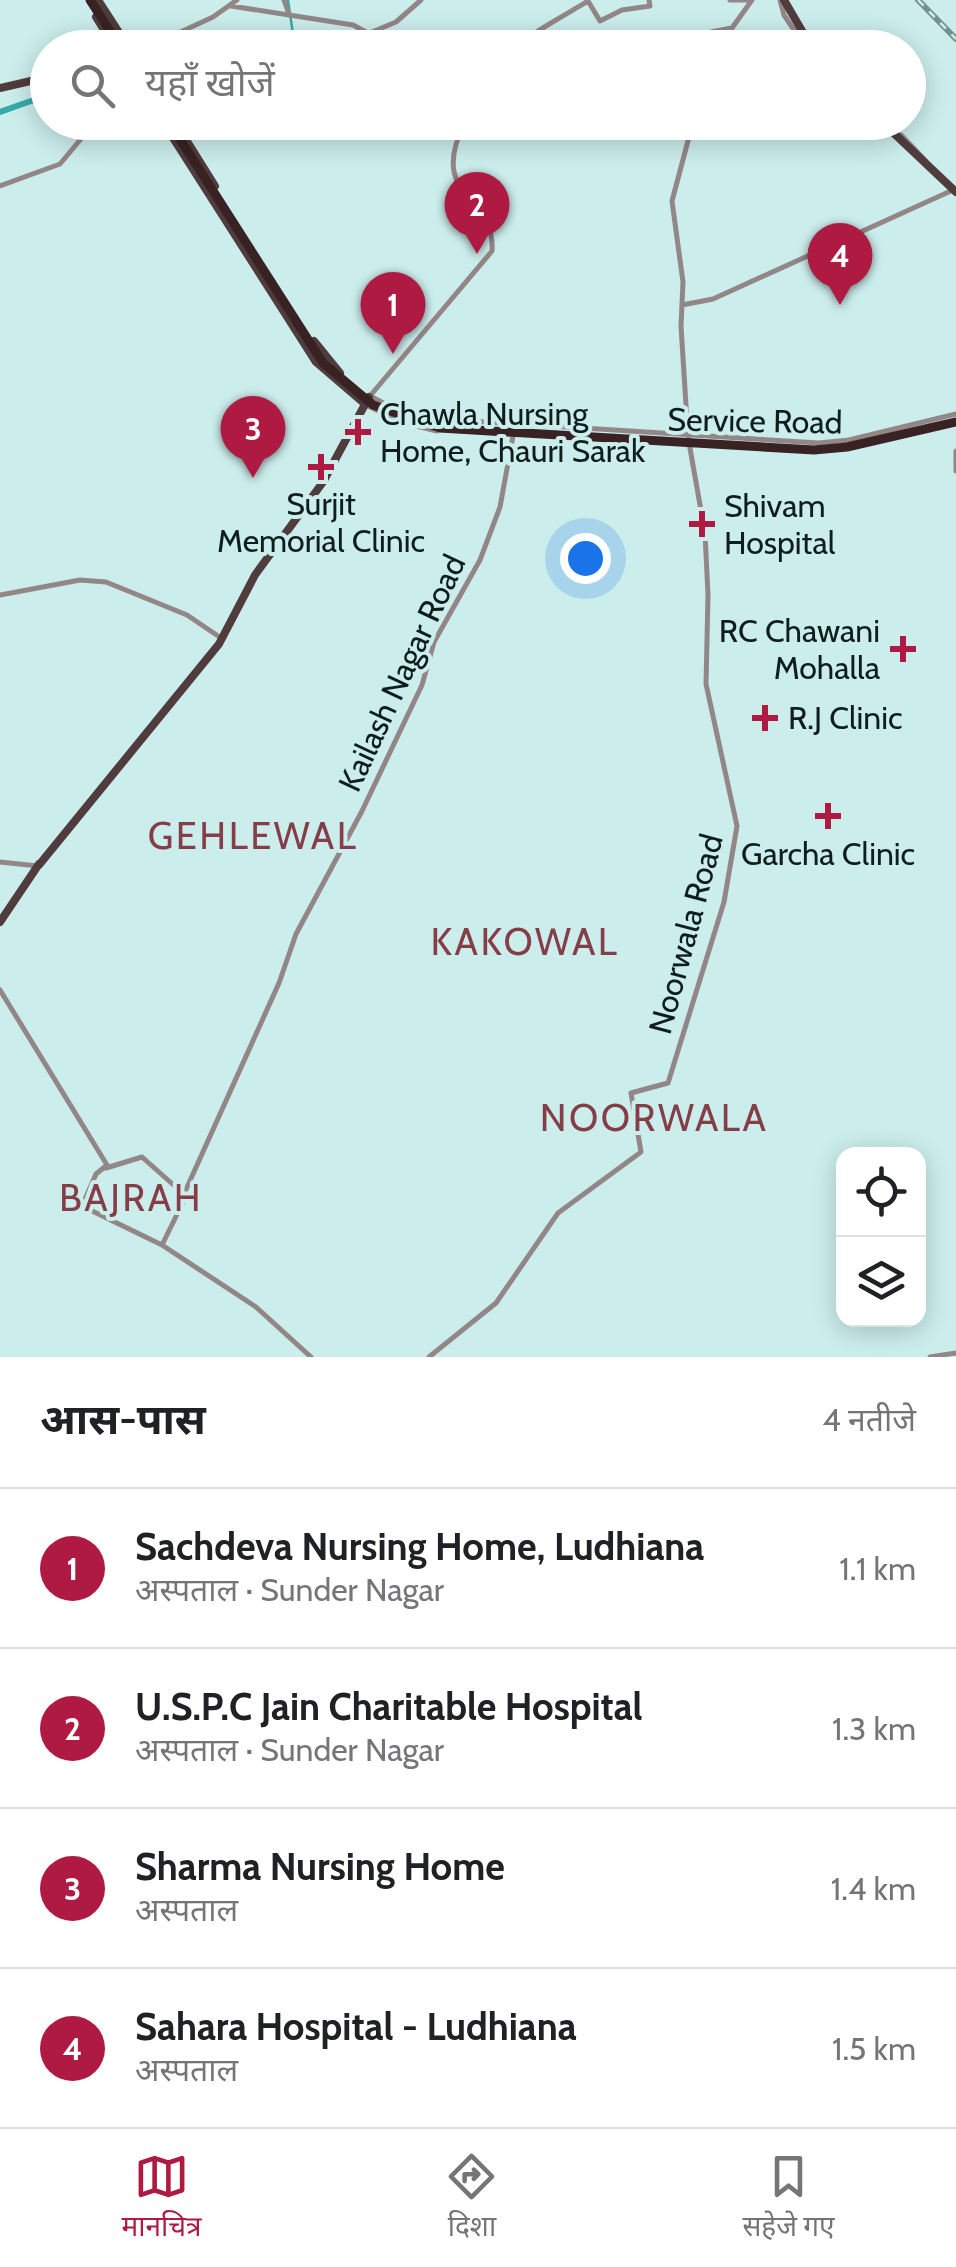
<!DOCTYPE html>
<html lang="hi">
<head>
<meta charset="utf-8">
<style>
  :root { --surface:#fff; --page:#f2f2f2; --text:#202124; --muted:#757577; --line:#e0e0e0; --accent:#ae1a41 }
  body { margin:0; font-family:Cabin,"Noto Sans Devanagari",sans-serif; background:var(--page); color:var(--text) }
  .controls { position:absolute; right:30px; bottom:30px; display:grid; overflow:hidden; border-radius:20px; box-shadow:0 5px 25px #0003 }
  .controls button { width:90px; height:90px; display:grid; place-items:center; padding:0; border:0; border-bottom:2px solid var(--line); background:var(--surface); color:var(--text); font:50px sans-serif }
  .you { position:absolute; left:585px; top:558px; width:35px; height:35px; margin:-25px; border:8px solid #fff; border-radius:50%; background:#1a73e8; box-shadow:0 0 0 15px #1a73e833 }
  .badge { display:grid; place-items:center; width:65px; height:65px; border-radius:50%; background:var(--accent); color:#fff; font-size:32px; font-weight:700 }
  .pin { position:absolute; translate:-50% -82px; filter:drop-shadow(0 2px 5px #0008) }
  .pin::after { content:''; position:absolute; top:52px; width:35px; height:30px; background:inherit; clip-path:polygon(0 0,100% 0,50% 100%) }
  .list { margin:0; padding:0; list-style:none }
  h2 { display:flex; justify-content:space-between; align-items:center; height:130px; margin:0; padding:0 40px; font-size:42px }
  h2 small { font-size:32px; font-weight:400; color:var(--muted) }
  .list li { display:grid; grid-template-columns:65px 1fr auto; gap:30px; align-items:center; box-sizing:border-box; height:160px; padding:0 40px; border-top:2px solid var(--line) }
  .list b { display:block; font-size:38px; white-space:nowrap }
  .list p { margin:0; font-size:32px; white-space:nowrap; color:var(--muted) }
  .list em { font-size:32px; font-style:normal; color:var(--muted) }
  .icon { flex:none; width:55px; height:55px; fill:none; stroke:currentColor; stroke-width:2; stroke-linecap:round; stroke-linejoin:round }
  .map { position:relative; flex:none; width:956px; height:1357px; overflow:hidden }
  .search { position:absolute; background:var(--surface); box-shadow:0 5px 25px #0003; left:30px; right:30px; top:30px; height:110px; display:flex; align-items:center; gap:25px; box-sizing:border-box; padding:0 35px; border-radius:55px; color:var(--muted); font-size:38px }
  .sheet { height:770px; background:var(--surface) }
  nav { display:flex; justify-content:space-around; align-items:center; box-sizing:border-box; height:140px; border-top:2px solid var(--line); background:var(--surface); font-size:28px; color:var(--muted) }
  nav a { display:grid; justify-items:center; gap:5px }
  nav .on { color:var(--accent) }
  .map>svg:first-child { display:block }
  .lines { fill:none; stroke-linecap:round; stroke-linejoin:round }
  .stream { stroke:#34aaab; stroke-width:2.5 }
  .river { stroke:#34aaab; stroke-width:6 }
  .minor { stroke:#938687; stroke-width:5 }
  .major { stroke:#503b3d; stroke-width:8 }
  .highway { stroke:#382224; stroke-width:9 }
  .rail-casing { stroke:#778f8f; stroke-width:6 }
  .rail { stroke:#cbedec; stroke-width:2.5; stroke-dasharray:8; stroke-linecap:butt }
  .poi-dot { fill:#ae1a41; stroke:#cbedec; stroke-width:4 }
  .labels { text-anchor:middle; stroke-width:8; stroke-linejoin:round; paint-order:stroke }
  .poi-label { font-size:32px; fill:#101d1d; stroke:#cbedec; text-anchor:start }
  .street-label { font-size:32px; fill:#101d1d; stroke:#cbedec }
  .quarter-label { font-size:38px; letter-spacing:2.5px; fill:#853d47; stroke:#cbedec }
</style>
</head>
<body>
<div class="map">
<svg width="956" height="1357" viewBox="0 0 956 1357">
  <rect width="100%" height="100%" fill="#cbedec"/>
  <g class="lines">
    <path class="stream" d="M288,0l5,34"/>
    <path class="river" d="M188,48l41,-10 64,-4
      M0,112l48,-17"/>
    <path class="minor" d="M284,0l5,14
      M730,0h19
      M780,0l4,15 22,33
      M231,6l122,19 43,23
      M372,32l24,-10 25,-22
      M146,48l67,-31 24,-17
      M517,48c9,-13 54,-36 71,-47l12,20 22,-11 28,-4 -1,-6
      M684,48l27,-16 21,-4 20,-28
      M901,135l24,25
      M0,186l60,-22 35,-42
      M682,305l31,-6 240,-109
      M368,406l36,17 33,8
      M389,406l-19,-10 122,-145c4,-57 -66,-51 -27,-129
      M423,418l396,25 30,-3 107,-26
      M956,451v20
      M0,595l80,-15 26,2 81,33 34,23
      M0,862l38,4
      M0,990l107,175 -11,9 -14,32 80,39 94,62 55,50
      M106,1168l36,-11 44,39 -24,49
      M184,1194l95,-211 17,-49 66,-123 60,-126 12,-43 46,-82 20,-53 13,-71
      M429,1357l67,-54 62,-90 83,-61 -10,-59 37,-10 56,-181 13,-76 -31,-142 2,-89 -3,-62 -17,-96 -7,-111 2,-44 -11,-81 21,-79
      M930,1357l26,-4"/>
    <path class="major" d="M98,0l31,48
      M784,0l28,48
      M96,17l19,31
      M0,88l48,-11
      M163,122l153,240 49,42
      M175,122l40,64
      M882,122l74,70
      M314,341l26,32
      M39,865l180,-221 36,-69 68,-93 46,-85
      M0,922l39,-58"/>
    <path class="highway" d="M90,0l31,48
      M169,122l154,241 50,42 67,23 374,22 33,-3 109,-25"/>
    <defs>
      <path id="rail" d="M918,0l38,39"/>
    </defs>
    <use href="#rail" class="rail-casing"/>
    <use href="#rail" class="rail"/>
  </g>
  <g class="poi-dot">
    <path d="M353 417h10v10h10v10h-10v10h-10v-10h-10v-10h10z"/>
    <path d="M316 452h10v10h10v10h-10v10h-10v-10h-10v-10h10z"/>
    <path d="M697 509h10v10h10v10h-10v10h-10v-10h-10v-10h10z"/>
    <path d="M898 634h10v10h10v10h-10v10h-10v-10h-10v-10h10z"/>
    <path d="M760 703h10v10h10v10h-10v10h-10v-10h-10v-10h10z"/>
    <path d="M823 801h10v10h10v10h-10v10h-10v-10h-10v-10h10z"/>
  </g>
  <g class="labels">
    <g class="poi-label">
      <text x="380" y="425">Chawla Nursing<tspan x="380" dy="37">Home, Chauri Sarak</tspan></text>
      <text x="321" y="515" text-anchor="middle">Surjit<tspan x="321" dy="37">Memorial Clinic</tspan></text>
      <text x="724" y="517">Shivam<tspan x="724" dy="37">Hospital</tspan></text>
      <text x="880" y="642" text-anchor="end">RC Chawani<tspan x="880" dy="37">Mohalla</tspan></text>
      <text x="788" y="729">R.J Clinic</text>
      <text x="828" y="865" text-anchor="middle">Garcha Clinic</text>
    </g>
    <g class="street-label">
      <text transform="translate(755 421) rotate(1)" y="11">Service Road</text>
      <text transform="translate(402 673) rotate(-65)" y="11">Kailash Nagar Road</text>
      <text transform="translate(686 934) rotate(-75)" y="11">Noorwala Road</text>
    </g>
    <g class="quarter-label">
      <text x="253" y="849">GEHLEWAL</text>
      <text x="525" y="955">KAKOWAL</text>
      <text x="654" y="1131">NOORWALA</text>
      <text x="131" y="1211">BAJRAH</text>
    </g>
  </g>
</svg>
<div class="controls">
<button><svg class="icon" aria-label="locate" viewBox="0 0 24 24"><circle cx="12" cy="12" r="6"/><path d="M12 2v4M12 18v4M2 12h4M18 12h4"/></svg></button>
<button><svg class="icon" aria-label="layers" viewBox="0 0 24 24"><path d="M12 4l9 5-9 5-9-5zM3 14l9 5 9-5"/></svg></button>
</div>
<div class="you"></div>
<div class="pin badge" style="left:393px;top:354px">1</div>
<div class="pin badge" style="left:477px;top:254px">2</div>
<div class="pin badge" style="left:253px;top:478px">3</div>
<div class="pin badge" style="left:840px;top:305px">4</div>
<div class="search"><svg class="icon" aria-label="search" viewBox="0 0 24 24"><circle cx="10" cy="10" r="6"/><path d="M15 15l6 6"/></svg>यहाँ खोजें</div>
</div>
<section class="sheet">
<h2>आस-पास<small>4 नतीजे</small></h2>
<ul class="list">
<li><span class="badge">1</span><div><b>Sachdeva Nursing Home, Ludhiana</b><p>अस्पताल · Sunder Nagar</p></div><em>1.1 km</em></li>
<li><span class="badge">2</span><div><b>U.S.P.C Jain Charitable Hospital</b><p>अस्पताल · Sunder Nagar</p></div><em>1.3 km</em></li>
<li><span class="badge">3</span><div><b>Sharma Nursing Home</b><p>अस्पताल</p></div><em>1.4 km</em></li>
<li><span class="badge">4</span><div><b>Sahara Hospital - Ludhiana</b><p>अस्पताल</p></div><em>1.5 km</em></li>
</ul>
</section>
<nav>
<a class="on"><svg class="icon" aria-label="map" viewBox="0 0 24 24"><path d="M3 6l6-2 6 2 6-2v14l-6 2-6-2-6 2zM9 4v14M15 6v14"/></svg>मानचित्र</a>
<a><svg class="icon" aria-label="directions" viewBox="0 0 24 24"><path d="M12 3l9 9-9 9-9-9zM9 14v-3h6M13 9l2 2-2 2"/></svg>दिशा</a>
<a><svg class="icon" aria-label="saved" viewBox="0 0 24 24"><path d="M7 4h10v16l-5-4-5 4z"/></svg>सहेजे गए</a>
</nav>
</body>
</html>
